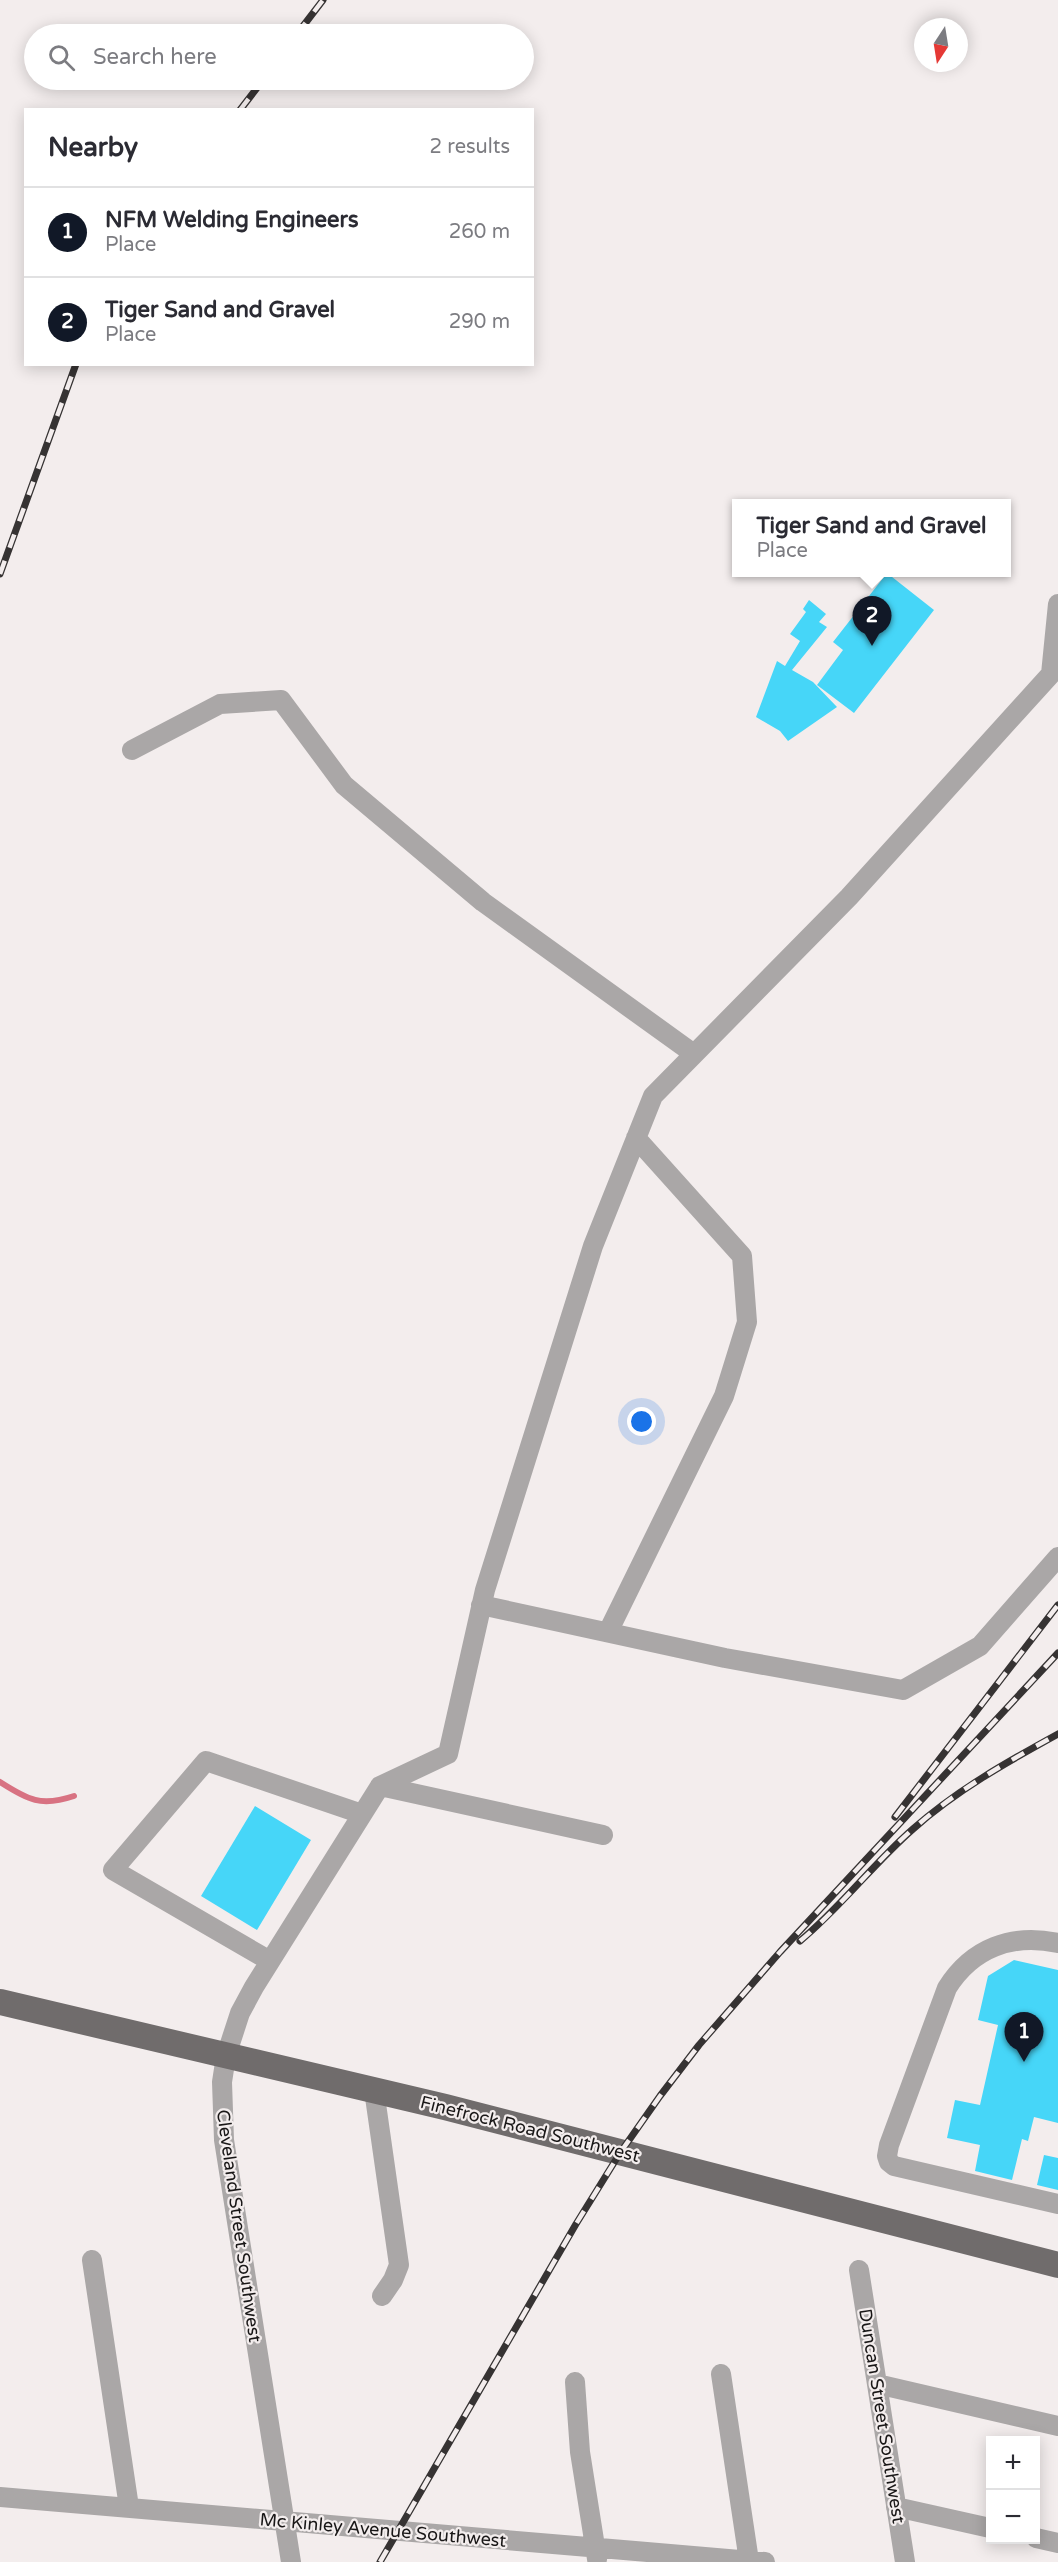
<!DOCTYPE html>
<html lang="en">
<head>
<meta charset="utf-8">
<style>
  :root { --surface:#fff; --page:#f2f2f3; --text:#2b2b33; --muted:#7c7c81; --line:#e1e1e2; --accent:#111827 }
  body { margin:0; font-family:"Varela Round",sans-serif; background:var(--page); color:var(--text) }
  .controls { position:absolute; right:18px; bottom:18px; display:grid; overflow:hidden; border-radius:0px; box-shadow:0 3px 15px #0003 }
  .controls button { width:54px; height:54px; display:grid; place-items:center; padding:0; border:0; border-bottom:2px solid var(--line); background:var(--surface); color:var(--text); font:30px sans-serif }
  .compass { position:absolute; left:914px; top:18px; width:54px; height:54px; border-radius:50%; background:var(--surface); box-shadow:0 3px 15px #0003; rotate:192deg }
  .you { position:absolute; left:642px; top:1422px; width:21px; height:21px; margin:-15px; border:4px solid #fff; border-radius:50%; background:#1a73e8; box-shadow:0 0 0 9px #1a73e833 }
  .badge { display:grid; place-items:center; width:39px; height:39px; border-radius:50%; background:var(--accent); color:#fff; font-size:20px; font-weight:700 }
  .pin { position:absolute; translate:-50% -50px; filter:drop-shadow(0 2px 3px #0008) }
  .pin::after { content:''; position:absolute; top:32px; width:21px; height:18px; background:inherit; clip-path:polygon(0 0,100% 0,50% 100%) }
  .popup { position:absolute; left:732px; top:499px; width:279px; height:78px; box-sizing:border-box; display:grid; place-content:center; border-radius:0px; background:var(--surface); filter:drop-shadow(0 2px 4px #0005); font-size:20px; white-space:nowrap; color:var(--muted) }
  .popup b { font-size:22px; color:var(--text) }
  .popup::after { content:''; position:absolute; left:50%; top:100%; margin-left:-12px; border:12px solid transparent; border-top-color:var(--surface) }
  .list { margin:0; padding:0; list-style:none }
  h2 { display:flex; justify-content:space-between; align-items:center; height:78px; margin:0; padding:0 24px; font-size:26px }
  h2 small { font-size:20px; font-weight:400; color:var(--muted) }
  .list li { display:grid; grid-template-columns:39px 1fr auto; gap:18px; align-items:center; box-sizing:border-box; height:90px; padding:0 24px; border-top:2px solid var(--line) }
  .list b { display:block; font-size:22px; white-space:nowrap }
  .list p { margin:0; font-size:20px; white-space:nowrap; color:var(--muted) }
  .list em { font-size:20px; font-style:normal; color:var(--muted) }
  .icon { flex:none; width:33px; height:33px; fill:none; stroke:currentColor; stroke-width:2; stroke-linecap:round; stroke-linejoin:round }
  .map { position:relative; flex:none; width:1058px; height:2562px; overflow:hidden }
  .search { position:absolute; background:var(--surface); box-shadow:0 3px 15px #0003; left:24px; top:24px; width:510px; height:66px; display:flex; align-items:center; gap:15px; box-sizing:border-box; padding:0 21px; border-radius:33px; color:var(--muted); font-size:22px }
  .panel { position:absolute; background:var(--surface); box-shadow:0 3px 15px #0003; left:24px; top:108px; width:510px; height:258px; border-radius:0px }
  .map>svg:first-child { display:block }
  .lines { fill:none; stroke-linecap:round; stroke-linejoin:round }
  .stream { stroke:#d87282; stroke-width:6 }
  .building { fill:#46d6f8 }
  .minor { stroke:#aaa7a7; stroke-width:20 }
  .major { stroke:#706c6c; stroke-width:26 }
  .rail-casing { stroke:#363333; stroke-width:7 }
  .rail { stroke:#f3eded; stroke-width:4.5; stroke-dasharray:14; stroke-linecap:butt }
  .labels { text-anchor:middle; stroke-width:4.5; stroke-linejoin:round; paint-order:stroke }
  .street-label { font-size:18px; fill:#191717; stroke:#f3eded }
</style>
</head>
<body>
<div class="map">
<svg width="1058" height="2562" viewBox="0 0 1058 2562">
  <rect width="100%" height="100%" fill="#f3eded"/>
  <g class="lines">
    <path class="stream" d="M0,1782c28,18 41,25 74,14"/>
  </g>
  <path class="building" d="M887,573l47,37 -80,103 -37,-28 26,-35 -10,-8z
    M809,600l17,14 -7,8 8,5 -35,43 21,12 24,25 -49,34 -8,-10 -24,-14 21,-56 8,5 15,-25 -10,-7 16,-22 -3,-3z
    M255,1806l56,34 -54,90 -56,-34z
    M1014,1960l44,10v153l-24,-6 -6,24 -6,-2 -10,41 -37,-9 5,-26 -33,-7 8,-38 25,5 18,-80 -20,-5 10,-44z
    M1044,2155l14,3v32l-21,-5z"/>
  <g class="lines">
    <path class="minor" d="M132,750l88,-46 61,-4 63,85 139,117 211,152
      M481,1605l244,53 178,32 77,-44 78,-89
      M608,1632l116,-236 23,-74 -5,-66 -106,-118
      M380,1786l68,-32 37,-164 108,-344 60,-150 196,-199 202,-223 7,-70
      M380,1786l223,49
      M1058,1943c-46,-10 -86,5 -111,45l-58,157 -2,11 2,6 5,4 164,38
      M270,1961l-157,-91 93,-109 156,53
      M374,2090l25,175 -6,15 -11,16
      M92,2260l37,247
      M859,2270l46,292
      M721,2374l28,187
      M575,2382l5,70 17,107
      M877,2384l181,42
      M0,2497l765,65
      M896,2507l94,21
      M1036,2538l22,5
      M291,2562l-67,-422 -2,-58 4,-26 14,-43 14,-26 126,-201"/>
    <path class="major" d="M0,2002l445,105 613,158"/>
    <defs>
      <path id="rail" d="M297,34l26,-34
        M240,110l23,-30
        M0,574l76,-210
        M895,1817l163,-212
        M800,1941c41,-34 73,-77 113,-112 44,-39 94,-67 145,-95
        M380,2562l196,-338 44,-71 40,-57 39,-51 81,-93 278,-299"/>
    </defs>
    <use href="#rail" class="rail-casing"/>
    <use href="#rail" class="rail"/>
  </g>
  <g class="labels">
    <g class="street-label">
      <text transform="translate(530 2129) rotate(14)" y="6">Finefrock Road Southwest</text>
      <text transform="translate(239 2226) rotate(82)" y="6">Cleveland Street Southwest</text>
      <text transform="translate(882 2416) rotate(81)" y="6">Duncan Street Southwest</text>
      <text transform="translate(383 2530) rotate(5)" y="6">Mc Kinley Avenue Southwest</text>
    </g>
  </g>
</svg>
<div class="controls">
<button>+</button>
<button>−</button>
</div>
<svg class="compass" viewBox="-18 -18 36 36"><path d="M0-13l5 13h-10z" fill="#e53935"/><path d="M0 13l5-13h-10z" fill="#7c7c81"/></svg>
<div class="you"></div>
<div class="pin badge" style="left:1024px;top:2062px">1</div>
<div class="pin badge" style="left:872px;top:646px">2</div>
<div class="popup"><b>Tiger Sand and Gravel</b>Place</div>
<div class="search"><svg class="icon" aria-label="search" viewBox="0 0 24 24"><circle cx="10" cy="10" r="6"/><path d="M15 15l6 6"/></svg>Search here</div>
<section class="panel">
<h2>Nearby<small>2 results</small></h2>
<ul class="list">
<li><span class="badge">1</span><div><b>NFM Welding Engineers</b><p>Place</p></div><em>260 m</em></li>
<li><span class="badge">2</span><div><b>Tiger Sand and Gravel</b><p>Place</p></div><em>290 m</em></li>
</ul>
</section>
</div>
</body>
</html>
